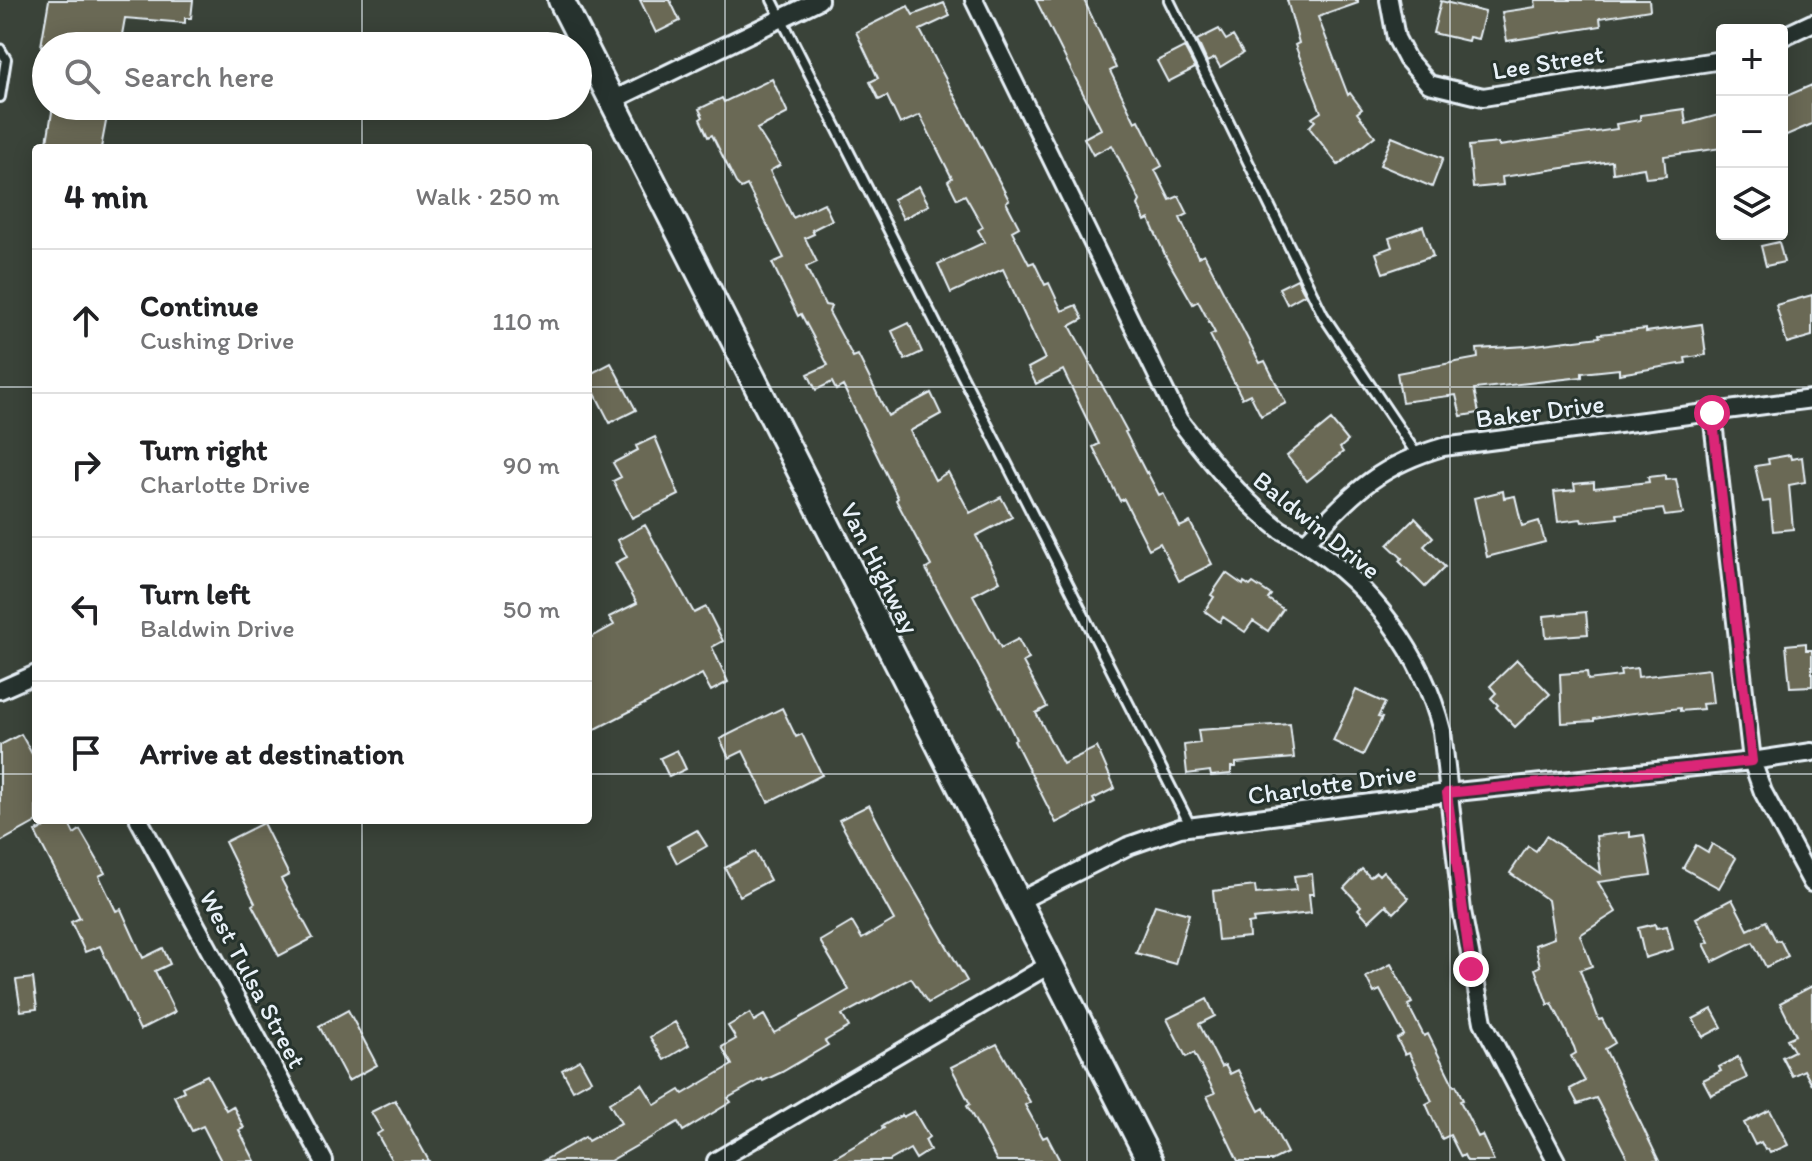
<!DOCTYPE html>
<html lang="en">
<head>
<meta charset="utf-8">
<style>
  :root { --surface:#fff; --page:#f6f6f6; --text:#202124; --muted:#757577; --line:#e0e0e0 }
  body { margin:0; font-family:Itim,sans-serif; background:var(--page); color:var(--text) }
  .controls { position:absolute; right:24px; top:24px; display:grid; overflow:hidden; border-radius:8px; box-shadow:0 4px 20px #0003 }
  .controls button { width:72px; height:72px; display:grid; place-items:center; padding:0; border:0; border-bottom:2px solid var(--line); background:var(--surface); color:var(--text); font:40px sans-serif }
  .stop { position:absolute; width:24px; height:24px; margin:-18px; border:6px solid #db2777; border-radius:50%; background:#fff }
  .stop.end { background:#db2777; border-color:#fff; box-shadow:0 2px 8px #0008 }
  .list { margin:0; padding:0; list-style:none }
  h2 { display:flex; justify-content:space-between; align-items:center; height:104px; margin:0; padding:0 32px; font-size:34px }
  h2 small { font-size:26px; font-weight:400; color:var(--muted) }
  .list li { display:grid; grid-template-columns:52px 1fr auto; gap:24px; align-items:center; box-sizing:border-box; height:144px; padding:0 32px; border-top:2px solid var(--line) }
  .list b { display:block; font-size:30px; white-space:nowrap }
  .list p { margin:0; font-size:26px; white-space:nowrap; color:var(--muted) }
  .list em { font-size:26px; font-style:normal; color:var(--muted) }
  .icon { flex:none; width:44px; height:44px; fill:none; stroke:currentColor; stroke-width:2; stroke-linecap:round; stroke-linejoin:round }
  .map { position:relative; flex:none; width:1812px; height:1161px; overflow:hidden }
  .search { position:absolute; background:var(--surface); box-shadow:0 4px 20px #0003; left:32px; top:32px; width:560px; height:88px; display:flex; align-items:center; gap:20px; box-sizing:border-box; padding:0 28px; border-radius:44px; color:var(--muted); font-size:30px }
  .panel { position:absolute; background:var(--surface); box-shadow:0 4px 20px #0003; left:32px; top:144px; width:560px; height:680px; border-radius:8px }
  .map>svg:first-child { display:block }
  .building { fill:#6a6954; stroke:#e8f1f8; stroke-width:2 }
  .lines { fill:none; stroke-linecap:round; stroke-linejoin:round }
  .lane-casing { stroke:#e8f1f8; stroke-width:14 }
  .street-casing { stroke:#e8f1f8; stroke-width:22 }
  .secondary-casing { stroke:#e8f1f8; stroke-width:30 }
  .lane { stroke:#26332d; stroke-width:8 }
  .street { stroke:#26332d; stroke-width:16 }
  .secondary { stroke:#26332d; stroke-width:24 }
  .route { stroke:#db2777; stroke-width:10 }
  .grid { fill:none; stroke:#e8f1f8; stroke-width:2; stroke-opacity:0.55 }
  .labels { text-anchor:middle; stroke-width:6; stroke-linejoin:round; paint-order:stroke }
  .street-label { font-size:26px; fill:#e8f1f8; stroke:#26332d }
</style>
</head>
<body>
<div class="map">
<svg width="1812" height="1161" viewBox="0 0 1812 1161">
  <rect width="100%" height="100%" fill="#3a4339"/>
  <filter id="ink" filterUnits="userSpaceOnUse"><feTurbulence type="fractalNoise" baseFrequency=".0125" numOctaves="2"/><feDisplacementMap in="SourceGraphic" scale="16" xChannelSelector="R" yChannelSelector="G"/><feConvolveMatrix kernelMatrix="1 2 1 2 8 2 1 2 1" color-interpolation-filters="sRGB"/></filter>
  <g filter="url(#ink)">
    <path class="building" d="M49,0h144l-2,18h-6v5l-60,-5 -5,28h-79z
      M640,0h30l10,21 -24,12z
      M1036,0h48l32,68 -6,3 25,51 4,-2 23,46 -7,4 15,30 9,-4 9,18 -8,4 18,39 6,-3 56,109 5,-2 21,42 -25,13 -11,-22 -8,4 -32,-63 5,-2 -17,-32 -5,3 -27,-47 -17,-38 -4,2 -7,-16 2,-4 -28,-56 -19,10 -9,-17 17,-9z
      M1287,0h71v3l-40,14 30,78 2,-2 12,16 -5,4 18,23 -37,29 -29,-38 6,-6 -3,-3 9,-6 -26,-67 4,-2z
      M1535,0h114l1,10 -50,8 1,8 -94,15 -5,-29 34,-5z
      M1441,1l44,11 -7,27 -9,-2 -1,4 -35,-8z
      M944,3l6,13 -30,14 89,170 -3,2 13,25 -7,4 17,33 5,-2 11,23 4,-2 13,28 14,-6 7,14 -13,7 57,105 -2,1 21,41 1,-1 12,23 4,-2 17,34 10,-5 22,42 -33,17 -19,-38 -11,6 -25,-50 -4,2 -27,-54 6,-3 -36,-74 -27,14 -8,-16 17,-9 -42,-90 -52,24 -13,-29 47,-22 -7,-12 5,-3 -18,-32 -8,4 -9,-18 4,-3 -32,-63 -20,9 -13,-28 -8,4 -9,-18 8,-4 -22,-46 52,-26 5,9z
      M1219,29l7,11 7,-4 10,17 -23,14 -5,-9 -8,4 -10,-22z
      M1184,47l11,21 -27,14 -11,-21z
      M772,79l16,34 -31,16 23,36 -10,6 23,47 31,-15 8,17 -20,10 2,4 -9,4 12,24 -11,5 19,38 6,1 -2,6 24,45 5,-2 30,61 43,-23 10,21 -31,17 25,49 13,-8 22,41 31,-16 11,20 -36,19 24,45 -27,14 28,53 17,-9 11,20 -6,3 24,45 -11,6 27,51 34,-17 18,41 -22,11 2,4 -39,20 -42,-83 2,-1 -17,-35 -73,-135 5,-3 -35,-66 2,-2 -55,-112 -7,4 -4,-8 -16,8 -8,-16 20,-9 -27,-51 -3,2 -26,-53 12,-5 -37,-73 -6,3 -5,-5 -24,-48 -4,2 -8,-18 3,-2 -4,-8 23,-11 2,4z
      M1812,85v39l-30,13v-39z
      M53,106h56l-8,42h-55z
      M1684,109l2,15 36,-10v34l-58,8 2,20 -20,2 -2,-10 -31,5 -1,-12 -110,16 1,8 -30,3 -4,-42 30,-3v3l118,-17 -1,-5 24,-4v-5z
      M1392,137l51,21 -11,29 -52,-22z
      M919,186l10,19 -26,14 -10,-20z
      M1423,226l10,30 -50,17 -7,-20 16,-6 -3,-9z
      M1779,242l5,20 -18,4 -5,-20z
      M1297,279l8,15 -18,10 -8,-16z
      M1812,295v41l-25,7 -11,-38z
      M909,323l13,29 -17,8 -13,-29z
      M1702,324l4,31 -21,3 1,5 -67,11v-5l-37,4v4l-108,12 5,24 -18,3 -5,-21 -54,7 -5,-29 81,-15 -1,-9 50,-3 73,-9 -1,-3 47,-5v3z
      M611,363l25,47 -26,13 -22,-43v-5z
      M1331,420l17,21 -8,7 3,4 -36,29 -20,-25z
      M655,437l24,58 -47,23 -19,-37 8,-4 -8,-14 25,-13 -2,-4z
      M1790,455l1,4 11,-2 3,25 -16,3 4,44 -20,2 -3,-30 -7,1 -8,-36 14,-2 -1,-5z
      M1665,475v5l11,-1 7,35 -18,2 -2,-7 -46,5 1,4 -36,4 -1,-3 -23,3 -4,-30 21,-2 -1,-6 20,-2v6l55,-6 -1,-5z
      M1503,491l1,7 11,-2 7,30 17,-5 6,21 -58,15 -13,-59z
      M1415,518l18,19 -9,9 21,21 -20,20 -26,-26 3,-3 -14,-13z
      M645,525l49,88 12,-6 17,34 -11,6 16,35 -17,9 -9,-17 -114,59v-94l26,-14 -5,-8 28,-14 -22,-40 12,-6 -9,-17z
      M1226,573l17,12 1,-3 6,4 3,-3 18,12 -3,4 15,10 -15,22 -15,-10 -8,11 -22,-15 -3,5 -15,-11 9,-14 -3,-2z
      M1586,612l2,22 -42,3 -2,-21z
      M1806,643v7h6v36l-22,1 -4,-42z
      M1517,660l33,34 -35,33 -19,-20 2,-2 -7,-7 5,-5 -6,-7z
      M1637,668l1,9 71,-8 4,34 -11,1 1,5 -23,2v-3l-55,6 -31,5v2l-32,2 -2,-49 27,-2 1,8 33,-4 -1,-6z
      M1356,690l29,13 -7,14 4,1 -19,37 -30,-14z
      M782,708l14,29 6,-3 20,41 -54,27 -25,-51 -14,7 -9,-19z
      M1290,724l4,34 -58,5v4h-5v7l-20,2 -1,-5 -23,3 -3,-29 16,-2 -2,-13z
      M21,734l15,27v61l-36,20v-97z
      M677,750l9,19 -17,8 -9,-19z
      M869,805l37,71 61,105 -39,22 -17,-25 -69,37 7,12 -24,14 3,4 -46,27 -19,9 -1,-2 -34,19 3,4 -48,29 -5,-9 -68,39h-67l42,-24 3,4 33,-18 -12,-20 33,-19 13,21 25,-15 3,4 49,-29 -10,-18 14,-8 -8,-13 22,-13 4,8 10,-6 10,18 75,-43 -29,-49 32,-19 10,17 32,-19 -55,-100z
      M57,820h10l7,14 6,-4 25,43 -6,3 17,35 5,-2 22,49 20,-10 7,16 -15,7 20,41 -35,18 -40,-84 -15,6 -14,-30 9,-4 -45,-86z
      M263,823l26,52 -8,4 32,59 -34,18 -27,-51 3,-2 -30,-61z
      M697,830l10,16 -30,17 -9,-17z
      M1630,832v5l14,-2 7,40 -53,7 18,30 -36,23 12,31 -12,4 19,50 3,-1 13,24 -10,6 54,112h-30l-33,-63 -18,6 -8,-15 15,-8 -14,-25 5,-3 -2,-6 -22,-44 -4,2 -13,-36 5,-3 -5,-21 19,-7 -6,-38 -38,-27 18,-27 8,5 10,-15 55,38 -5,-38z
      M1712,844l24,14 -17,30 -36,-20 13,-23 12,7z
      M755,852l15,28 -30,16 -15,-28z
      M1362,869l8,8 6,-5 3,3 4,-4 26,27 -15,15 -8,-8 -17,16 -11,-12 3,-3 -17,-18z
      M1312,874l2,20h-5l2,19 -58,6 1,4 -6,1 1,13 -31,3 -5,-49 42,-5 1,8 40,-4 -2,-14z
      M1732,899l16,31 18,-9 10,20 4,-1 8,16 -22,11 -13,-25 -40,20 -9,-18 5,-2 -13,-24z
      M1155,905l34,9 -14,50 -39,-11z
      M1655,924l1,4 11,-2 6,23 -28,9 -7,-30z
      M1391,964l21,39 -4,2 16,31 4,-2 26,52 2,-1 7,15 -3,1 18,36 4,-2 12,26h-27l-3,-6 -3,2 -11,-22 -8,4 -16,-35 6,-3 -23,-48 -4,2 -8,-16 7,-4 -24,-45 -6,3 -8,-16z
      M33,978l4,31 -16,2 -5,-31z
      M1812,986v99l-8,-15 -12,6 -10,-19 12,-6 -7,-12 9,-4 -16,-32z
      M1207,999l8,17 -16,8 22,43 4,-2 5,9 8,-4 21,41 5,-3 23,45 -16,8h-33l-31,-65 8,-3 -21,-40 -8,4 -19,-38z
      M1712,1009l10,18 -19,10 -10,-18z
      M348,1010l29,55 -29,16 -29,-55z
      M675,1022l14,23 -25,15 -14,-23z
      M997,1044l33,58 -5,3 18,33 4,-2 13,25h-63l-30,-55 3,-2 -19,-37z
      M1738,1057l9,21 -36,17 -8,-15 18,-9 -2,-4z
      M580,1060l11,20 -18,10 -11,-20z
      M207,1075l19,35 7,-4 11,22 -5,2 16,31h-34l-18,-35 -11,5 -18,-35 10,-5 -2,-4z
      M395,1100l34,61h-37l-15,-27 5,-3 -11,-19z
      M1770,1110l18,35 -18,8 -2,-4 -3,1 -4,-8 -6,3 -11,-22z
      M914,1111l15,26 -4,3 5,10 -14,9 -6,-10 -21,12h-60l55,-33 -2,-2 20,-11 1,2z"/>
    <g class="lines">
      <defs>
        <path id="lane" d="M772,0l419,827
          M1169,0l154,315 94,140
          M0,49l6,10 -6,38"/>
        <path id="street" d="M974,0l205,420c30,39 60,77 99,108 8,6 18,9 27,15 67,43 118,111 137,188l20,180 21,111 73,139
          M1389,0l7,38 11,21 22,25 54,13 239,-37
          M1782,37l30,-14
          M613,100l206,-100
          M1712,413l40,348 11,31 49,91
          M1305,543c47,-48 71,-77 138,-96l369,-48
          M0,690l36,-16
          M139,820l185,341
          M1017,902l111,-56 52,-18 267,-35 305,-32 60,-9
          M716,1161l333,-196"/>
        <path id="secondary" d="M561,0l589,1161"/>
      </defs>
      <use href="#lane" class="lane-casing"/>
      <use href="#street" class="street-casing"/>
      <use href="#secondary" class="secondary-casing"/>
      <use href="#lane" class="lane"/>
      <use href="#street" class="street"/>
      <use href="#secondary" class="secondary"/>
    </g>
  </g>
  <g class="lines" filter="url(#ink)">
    <path class="route" d="M1471,969l-24,-176 305,-32 -40,-348"/>
  </g>
  <path class="grid" d="M362,0v46M725,0v1161M1087,0v1161M1450,0v1161M362,106v42M0,387h36M588,387h1224M0,774h36M588,774h1224M362,820v341"/>
  <g class="labels">
    <g class="street-label">
      <text transform="translate(1548 62) rotate(-9)" y="9">Lee Street</text>
      <text transform="translate(1540 411) rotate(-7)" y="9">Baker Drive</text>
      <text transform="translate(1317 525) rotate(39)" y="9">Baldwin Drive</text>
      <text transform="translate(880 568) rotate(63)" y="9">Van Highway</text>
      <text transform="translate(1332 784) rotate(-8)" y="9">Charlotte Drive</text>
      <text transform="translate(253 979) rotate(62)" y="9">West Tulsa Street</text>
    </g>
  </g>
</svg>
<div class="controls">
<button>+</button>
<button>−</button>
<button><svg class="icon" aria-label="layers" viewBox="0 0 24 24"><path d="M12 4l9 5-9 5-9-5zM3 14l9 5 9-5"/></svg></button>
</div>
<div class="stop" style="left:1712px;top:413px"></div>
<div class="stop end" style="left:1471px;top:969px"></div>
<div class="search"><svg class="icon" aria-label="search" viewBox="0 0 24 24"><circle cx="10" cy="10" r="6"/><path d="M15 15l6 6"/></svg>Search here</div>
<section class="panel">
<h2>4 min<small>Walk · 250 m</small></h2>
<ul class="list">
<li><svg class="icon" aria-label="ahead" viewBox="0 0 24 24"><path d="M12 20V5M6 11l6-6 6 6"/></svg><div><b>Continue</b><p>Cushing Drive</p></div><em>110 m</em></li>
<li><svg class="icon" aria-label="right" viewBox="0 0 24 24"><path d="M7 20v-9h11M14 6l5 5-5 5"/></svg><div><b>Turn right</b><p>Charlotte Drive</p></div><em>90 m</em></li>
<li><svg class="icon" aria-label="left" viewBox="0 0 24 24"><path d="M17 20v-9H6M10 6l-5 5 5 5"/></svg><div><b>Turn left</b><p>Baldwin Drive</p></div><em>50 m</em></li>
<li><svg class="icon" aria-label="arrive" viewBox="0 0 24 24"><path d="M6 21V4h12l-3 4 3 4H6"/></svg><div><b>Arrive at destination</b></div></li>
</ul>
</section>
</div>
</body>
</html>
